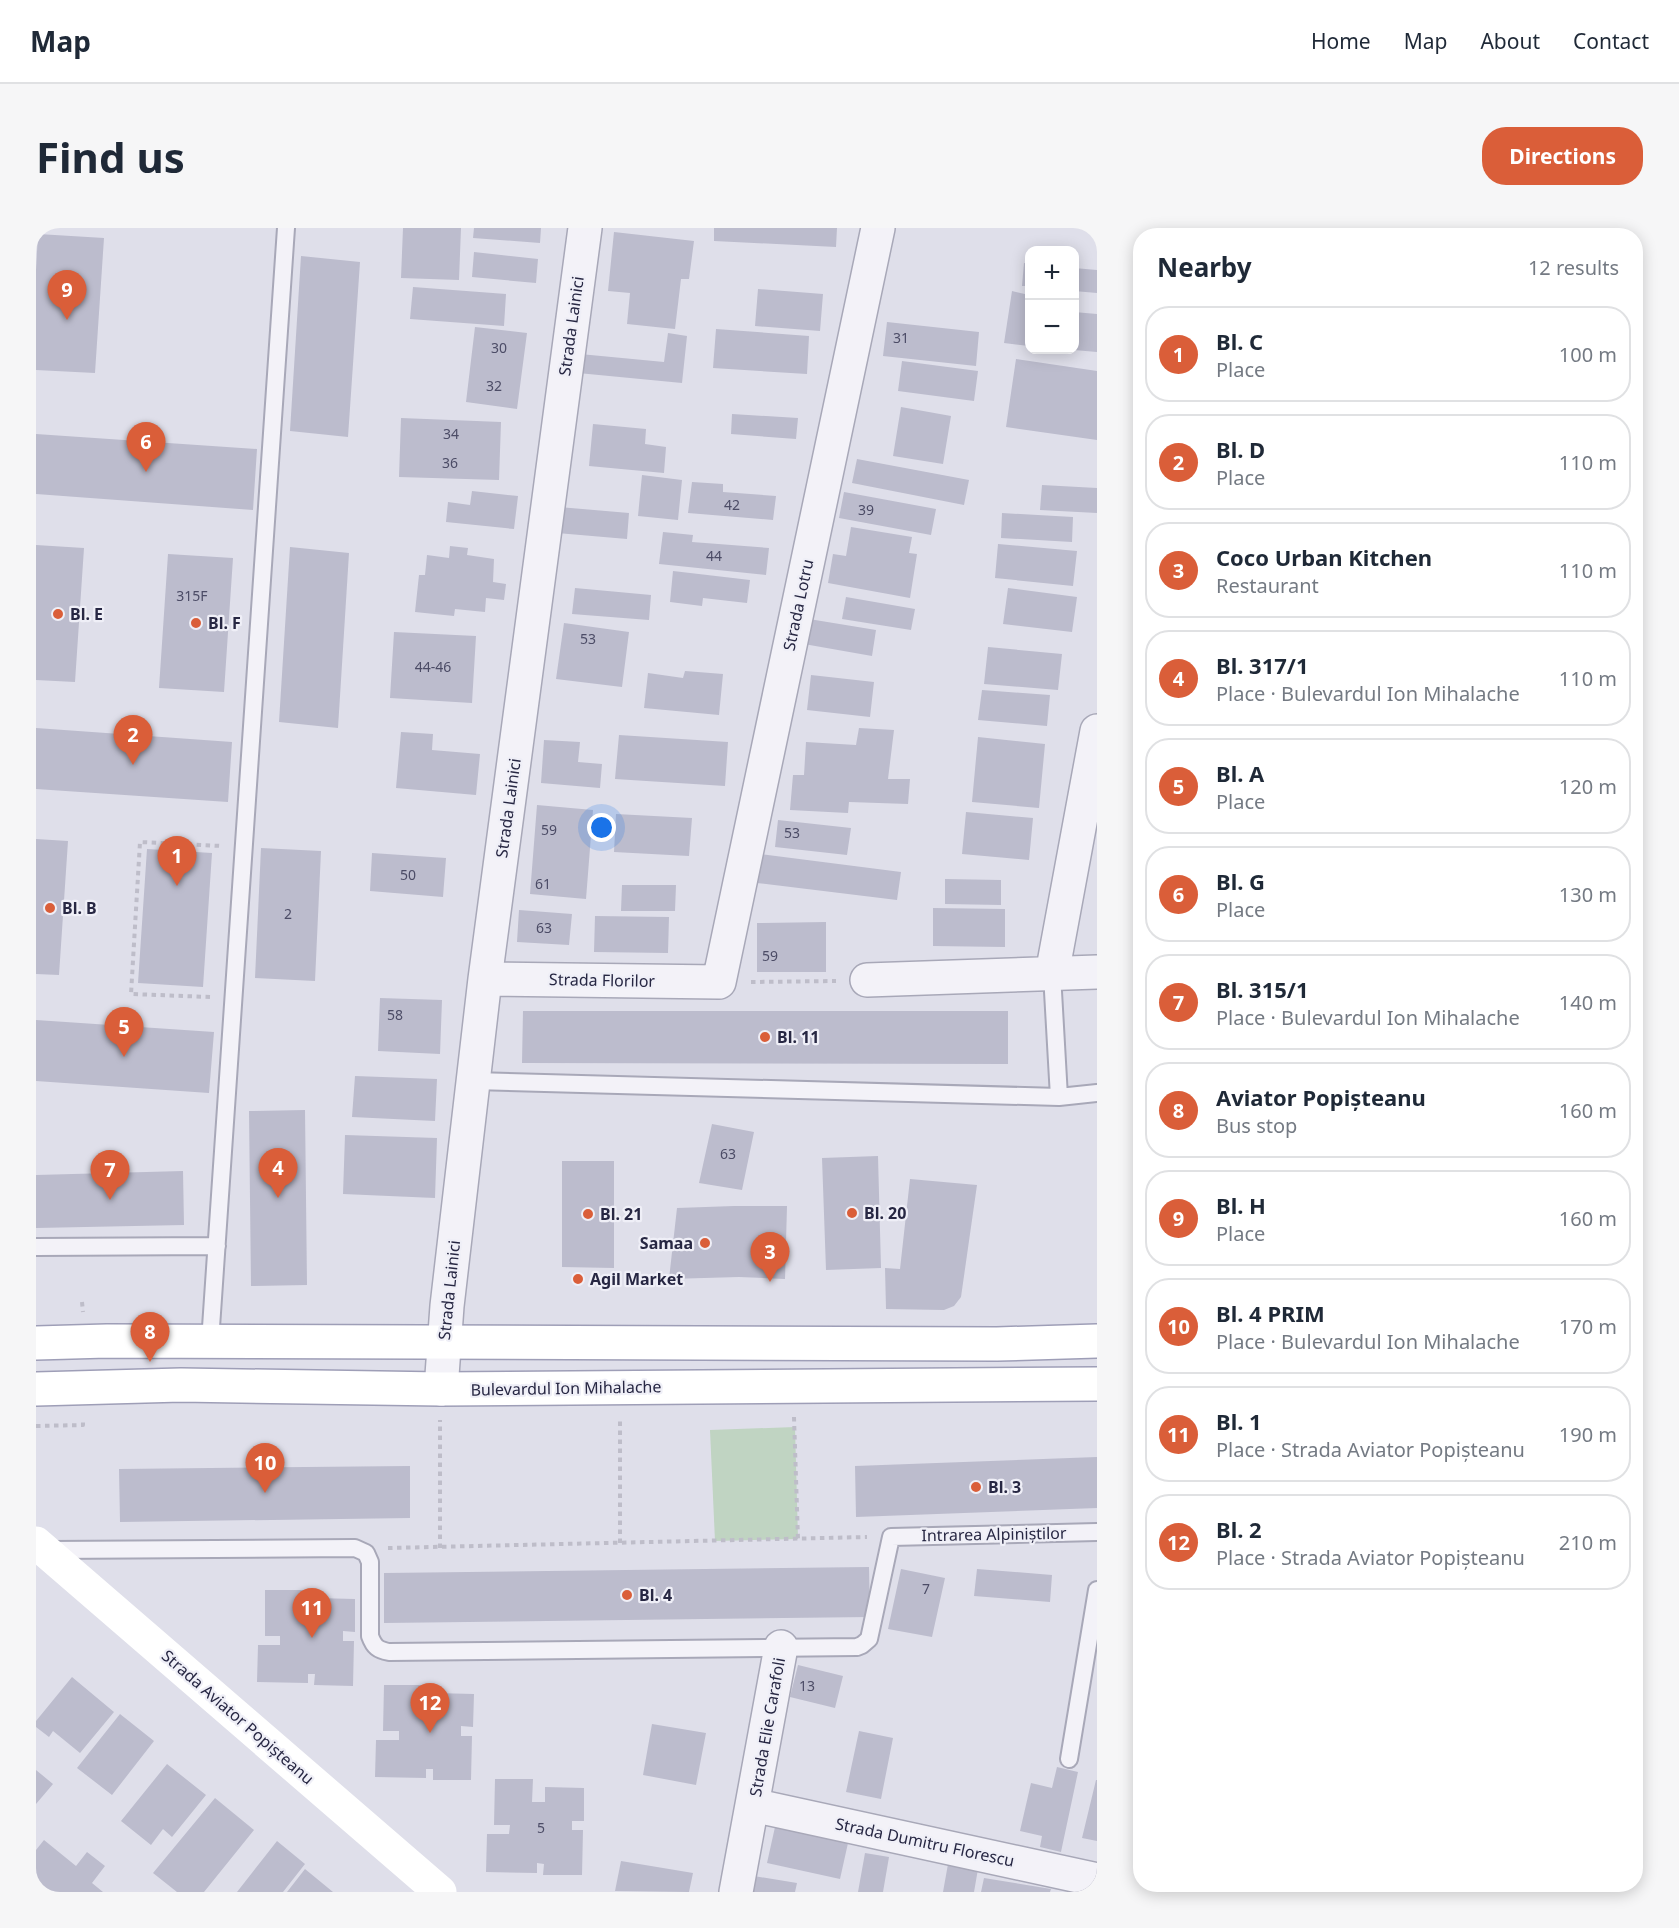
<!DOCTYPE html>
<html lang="en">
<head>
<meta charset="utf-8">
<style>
  :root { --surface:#fff; --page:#f6f6f7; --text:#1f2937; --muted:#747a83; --line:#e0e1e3; --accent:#da5e39 }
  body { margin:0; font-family:"Noto Sans",sans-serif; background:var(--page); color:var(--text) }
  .controls { position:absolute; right:18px; top:18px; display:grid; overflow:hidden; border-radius:12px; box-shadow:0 3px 15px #0003 }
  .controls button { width:54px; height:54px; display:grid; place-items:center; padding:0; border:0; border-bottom:2px solid var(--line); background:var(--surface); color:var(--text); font:30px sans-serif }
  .you { position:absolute; left:566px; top:600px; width:21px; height:21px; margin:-15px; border:4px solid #fff; border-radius:50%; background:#1a73e8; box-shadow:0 0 0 9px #1a73e833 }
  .badge { display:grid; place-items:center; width:39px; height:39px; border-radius:50%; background:var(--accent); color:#fff; font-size:20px; font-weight:700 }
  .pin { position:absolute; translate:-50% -50px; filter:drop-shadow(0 2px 3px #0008) }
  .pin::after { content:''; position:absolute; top:32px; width:21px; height:18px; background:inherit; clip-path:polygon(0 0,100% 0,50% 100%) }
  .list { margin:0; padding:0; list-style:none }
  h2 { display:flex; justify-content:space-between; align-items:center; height:78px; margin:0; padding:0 24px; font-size:26px }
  h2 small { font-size:20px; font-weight:400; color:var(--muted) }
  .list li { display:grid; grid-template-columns:39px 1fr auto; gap:18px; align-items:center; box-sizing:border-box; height:96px; margin:0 12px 12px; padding:0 12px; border:2px solid var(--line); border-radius:24px }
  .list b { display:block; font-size:22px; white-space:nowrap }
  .list p { margin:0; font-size:20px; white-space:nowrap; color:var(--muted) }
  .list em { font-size:20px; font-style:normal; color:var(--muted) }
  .map { position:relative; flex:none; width:1061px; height:1664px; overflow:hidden; border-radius:24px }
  header { display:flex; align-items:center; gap:36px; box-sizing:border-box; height:84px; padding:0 30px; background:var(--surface); border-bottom:2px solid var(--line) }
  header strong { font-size:28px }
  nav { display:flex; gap:33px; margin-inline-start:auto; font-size:21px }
  .intro { display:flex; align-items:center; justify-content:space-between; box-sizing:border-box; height:144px; padding:0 36px }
  h1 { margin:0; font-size:42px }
  .button { padding:15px 27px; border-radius:24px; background:var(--accent); color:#fff; font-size:21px; font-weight:700 }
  main { display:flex; gap:36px; padding:0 36px }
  aside { flex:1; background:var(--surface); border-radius:24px; box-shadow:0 3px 15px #0003 }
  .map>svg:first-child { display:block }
  .green { fill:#c0d4c2 }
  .building { fill:#bcbccd }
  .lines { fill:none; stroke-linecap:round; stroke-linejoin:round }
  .lane-casing { stroke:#a8a8b8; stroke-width:20 }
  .street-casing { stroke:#a8a8b8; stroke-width:36 }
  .primary-casing { stroke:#9e9eb7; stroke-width:36 }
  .path { stroke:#bebdc9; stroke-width:4; stroke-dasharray:4.5 4.5; stroke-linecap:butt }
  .lane { stroke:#f3f2f8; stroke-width:16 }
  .street { stroke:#f3f2f8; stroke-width:33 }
  .secondary { stroke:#fff; stroke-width:33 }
  .primary { stroke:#fff; stroke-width:33 }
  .poi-dot { fill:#da5e39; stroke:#efeff7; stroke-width:2 }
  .labels { text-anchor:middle; stroke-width:4.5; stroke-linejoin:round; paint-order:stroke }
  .number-label { font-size:14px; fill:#4c4c66 }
  .street-label { font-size:16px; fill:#272743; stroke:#efeff7 }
  .poi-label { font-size:16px; font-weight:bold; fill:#272743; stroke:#efeff7; text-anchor:start }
</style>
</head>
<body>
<header>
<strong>Map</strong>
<nav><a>Home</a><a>Map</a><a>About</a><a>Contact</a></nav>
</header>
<div class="intro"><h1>Find us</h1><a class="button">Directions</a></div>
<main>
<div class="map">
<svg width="1061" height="1664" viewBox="0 0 1061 1664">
  <rect width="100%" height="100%" fill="#dfdfea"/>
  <path class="green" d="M759,1199l3,112 -83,2 -5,-111z"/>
  <path class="building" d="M367,0h58l-2,52 -58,-2z
    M438,0h67l-1,15 -67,-5z
    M678,0h123l-1,19 -122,-6z
    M578,4l80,9 -5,38h-8l-6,50 -48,-5 3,-31 -22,-2z
    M2,6l66,4 -9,135 -59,-3v-100z
    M438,24l64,7 -2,24 -64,-6z
    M265,28l59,6 -12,175 -58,-6z
    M988,35l5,1v22h-7z
    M1038,40l23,2v23l-23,-2z
    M377,59l93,7 -2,32 -94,-7z
    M722,61l65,5 -3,37 -65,-5z
    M976,63l17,4v51l-25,-3z
    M1038,84l23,2v38l-23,-2z
    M851,94l92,10 -3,34 -93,-10z
    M439,99l52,6 -10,76 -51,-7z
    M680,101l93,7 -2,38 -94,-6z
    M632,105l19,3 -5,47 -104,-10 2,-19 84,8z
    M980,131l81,12v69l-91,-13z
    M866,133l76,10 -4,30 -76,-10z
    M865,179l50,9 -8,48 -50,-8z
    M696,186l66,4 -2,21 -65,-5z
    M365,190l100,4 -2,58 -100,-3z
    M557,196l53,5 -1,15 21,3 -2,26 -75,-7z
    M0,206l221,15 -4,61 -217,-16z
    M821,231l112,21 -5,25 -112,-22z
    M606,247l40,5 -4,40 -40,-4z
    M656,254l31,2v8l53,4 -3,24 -85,-7z
    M1006,257l55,3v25l-57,-3z
    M436,263l46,5 -4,33 -68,-7 2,-20 22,3z
    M808,264l92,17 -5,26 -92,-17z
    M523,279l70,6 -2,26 -70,-6z
    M966,285l71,4 -1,25 -71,-4z
    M815,299l61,10 -3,16 8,1 -7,44 -82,-15 5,-29 13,2z
    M627,304l30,3 -1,7 77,6 -3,27 -107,-11z
    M962,316l79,7 -4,35 -78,-8z
    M0,317l48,3 -9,134 -39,-2z
    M414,318l18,2 -1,7 27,4 -1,23 13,2 -2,16 -18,-2 -1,14 -30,-3 -1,7 -39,-4 4,-37h6l2,-20 22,3z
    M254,319l59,6 -11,175 -59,-6z
    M132,326l65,4 -9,134 -65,-4z
    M637,343l77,9 -3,23 -44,-5 -1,8 -32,-4z
    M539,360l76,7 -2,25 -77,-6z
    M972,360l69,9 -5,35 -69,-8z
    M810,369l69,12 -4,21 -69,-11z
    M773,391l67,11 -4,26 -68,-12z
    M528,395l65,9 -7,55 -66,-8z
    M358,404l82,4 -4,67 -82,-5z
    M952,419l74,7 -4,36 -74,-6z
    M649,443l38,3 -4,41 -75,-7 4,-35 35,5z
    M775,447l63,7 -4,35 -63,-7z
    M946,462l68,5 -3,31 -69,-6z
    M0,500l196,14 -4,60 -192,-13z
    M823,500l35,2 -6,49h22l-2,25 -59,-2 -1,11 -58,-3 3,-35h11l2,-33 50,3z
    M365,504l32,2 -1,16 48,4 -4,41 -80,-7z
    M583,507l109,7 -3,44 -110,-7z
    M942,509l67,7 -6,64 -67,-6z
    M508,512l36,2 -2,20 24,2 -2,24 -59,-5z
    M501,577l56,5 -7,89 -56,-5z
    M930,584l67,6 -4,42 -67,-6z
    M580,586l76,4 -3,38 -75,-4z
    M742,592l73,8 -4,27 -72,-8z
    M0,611l32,2 -9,134 -23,-1z
    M225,620l60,3 -6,130 -60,-3z
    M111,621l65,4 -9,134 -65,-4z
    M336,625l74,5 -3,39 -73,-6z
    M725,626l140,18 -4,28 -140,-17z
    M909,651l56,1v25l-56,-1z
    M586,657h54l-1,26h-54z
    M897,680l72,1v38l-72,-1z
    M483,682l53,4 -3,31 -52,-3z
    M559,688l74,1 -1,36 -74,-1z
    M790,694v50h-69v-49z
    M344,770l62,2 -2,54 -62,-3z
    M487,783h485v53l-486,-1z
    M0,792l178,12 -5,61 -173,-12z
    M319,848l82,3 -2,42 -83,-4z
    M269,882l2,175 -56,1 -2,-175z
    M676,896l42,8 -12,58 -43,-7z
    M309,907l92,3 -2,60 -92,-4z
    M842,928l3,112 -55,2 -4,-112z
    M526,933h52v107l-52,-1z
    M147,943l1,54 -148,3v-53z
    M874,951l67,6 -16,112 -7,9 -10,4 -58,-1 -1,-41 15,1z
    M698,978h53l-2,73 -46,-2 -70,2 8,-71z
    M1061,1229v51l-241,9 -1,-51z
    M374,1238v52l-290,4 -1,-53z
    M833,1339l1,50 -486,6v-50z
    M865,1341l44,9 -13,59 -44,-8z
    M941,1341l75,6 -2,27 -76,-6z
    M229,1362h39l-1,23h13v-15l39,1v33l-12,-1v10h11l-1,45 -39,-1 1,-11h-7v9l-51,-1 1,-37h22v-9h-15z
    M762,1437l45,11 -8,32 -45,-11z
    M36,1449l42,35 -34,41 -27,-22 -4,6 -13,-10v-6z
    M348,1457h38l-1,23h14v-15l39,1 -1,33 -12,-1v10h11l-1,44h-38v-11h-7v9l-51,-1 1,-37h23v-9h-16z
    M84,1486l34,27 -42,54 -35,-27z
    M616,1496l54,9 -10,52 -53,-10z
    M823,1503l34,7 -12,61 -35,-7z
    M131,1536l39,31 -34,42 -9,-8 -12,16 -30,-24z
    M1021,1539l21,5 -17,80 -21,-5 2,-11 -22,-5 11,-48 21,5z
    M0,1542l17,14 -17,20z
    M459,1551h38l-1,23h13v-15l39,1v33h-12v9h11l-1,45h-39l1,-11 -7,-1v10l-51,-1 1,-38h22l1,-9h-16z
    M1060,1552h1v61l-15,-3z
    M179,1570l39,32 -50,62h-27l-24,-19z
    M739,1599l73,16 -8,36 -73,-16z
    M8,1612l32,26 11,-14 18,14 -13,17 11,9h-67v-42z
    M241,1613l28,23 -22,28h-46z
    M829,1625l24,4 -6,35h-25z
    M585,1633l72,12 -4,19 -74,-1z
    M912,1636l30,5 -4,23h-31z
    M269,1641l28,23h-46z
    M718,1648l43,7 -2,9h-43z
    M948,1650l67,11 -1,3h-69z"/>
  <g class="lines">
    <defs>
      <path id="lane" d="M1016,746l7,123
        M438,853l585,16 38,-4
        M0,1019l181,-1
        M174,1114l76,-1114
        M13,1322l306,-2 11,5 4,9v74c4,11 8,14 19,16l468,-5 5,-2 7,-6 22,-102 206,-5
        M1033,1531l28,-169"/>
      <path id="street" d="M1016,746l45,-243
        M449,751l234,3 159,-754
        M831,752l230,-8
        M405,1161l6,-83 38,-327 100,-751
        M716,1577l345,75
        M700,1664l45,-245"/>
      <path id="primary" d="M0,1115l71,-2 890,3 100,-3
        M0,1161l145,-4 260,4 656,-5"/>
    </defs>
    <use href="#lane" class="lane-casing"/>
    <use href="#street" class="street-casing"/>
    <use href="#primary" class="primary-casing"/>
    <path class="path" d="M715,754l85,-1
      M174,769l-79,-3 9,-152 82,4
      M46,1074l1,10
      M758,1189l4,122
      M0,1198l47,-1v-6
      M584,1315v-125
      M352,1320l479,-11
      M404,1320v-128"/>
    <use href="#lane" class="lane"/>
    <use href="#street" class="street"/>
    <path class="secondary" d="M0,1315l404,349"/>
    <use href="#primary" class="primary"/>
  </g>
  <g class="poi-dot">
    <circle cx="22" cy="386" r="6"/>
    <circle cx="160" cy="395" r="6"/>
    <circle cx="14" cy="680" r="6"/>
    <circle cx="729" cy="809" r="6"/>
    <circle cx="816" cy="985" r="6"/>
    <circle cx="552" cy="986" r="6"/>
    <circle cx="669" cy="1015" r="6"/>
    <circle cx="542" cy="1051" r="6"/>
    <circle cx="940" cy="1259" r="6"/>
    <circle cx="591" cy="1367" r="6"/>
  </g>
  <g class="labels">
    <g class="number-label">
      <text x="865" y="115">31</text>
      <text x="463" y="125">30</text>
      <text x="458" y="163">32</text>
      <text x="415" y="211">34</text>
      <text x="414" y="240">36</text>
      <text x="696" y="282">42</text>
      <text x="830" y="287">39</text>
      <text x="678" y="333">44</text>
      <text x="156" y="373">315F</text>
      <text x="552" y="416">53</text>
      <text x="397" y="444">44-46</text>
      <text x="513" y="607">59</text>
      <text x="756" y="610">53</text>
      <text x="372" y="652">50</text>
      <text x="507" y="661">61</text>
      <text x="252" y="691">2</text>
      <text x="508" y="705">63</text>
      <text x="734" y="733">59</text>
      <text x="359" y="792">58</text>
      <text x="692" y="931">63</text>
      <text x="890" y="1366">7</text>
      <text x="771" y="1463">13</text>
      <text x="505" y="1605">5</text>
    </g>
    <g class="street-label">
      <text transform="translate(535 98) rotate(-82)" y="6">Strada Lainici</text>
      <text transform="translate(762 377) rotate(-78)" y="6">Strada Lotru</text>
      <text transform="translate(472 580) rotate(-82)" y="6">Strada Lainici</text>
      <text transform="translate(566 752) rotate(1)" y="6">Strada Florilor</text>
      <text transform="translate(413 1062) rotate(-84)" y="6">Strada Lainici</text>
      <text transform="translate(530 1160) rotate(-1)" y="6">Bulevardul Ion Mihalache</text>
      <text transform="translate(958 1306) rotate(-1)" y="6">Intrarea Alpiniștilor</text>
      <text transform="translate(202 1489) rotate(41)" y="6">Strada Aviator Popișteanu</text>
      <text transform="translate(731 1499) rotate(-80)" y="6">Strada Elie Carafoli</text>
      <text transform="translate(889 1614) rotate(12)" y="6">Strada Dumitru Florescu</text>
    </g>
    <g class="poi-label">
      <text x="34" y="392">Bl. E</text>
      <text x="172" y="401">Bl. F</text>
      <text x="26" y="686">Bl. B</text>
      <text x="741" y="815">Bl. 11</text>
      <text x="828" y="991">Bl. 20</text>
      <text x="564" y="992">Bl. 21</text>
      <text x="657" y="1021" text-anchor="end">Samaa</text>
      <text x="554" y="1057">Agil Market</text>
      <text x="952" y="1265">Bl. 3</text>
      <text x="603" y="1373">Bl. 4</text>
    </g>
  </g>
</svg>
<div class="controls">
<button>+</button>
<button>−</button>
</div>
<div class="you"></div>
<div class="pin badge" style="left:141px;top:658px">1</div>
<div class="pin badge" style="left:97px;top:537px">2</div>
<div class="pin badge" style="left:734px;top:1054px">3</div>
<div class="pin badge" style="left:242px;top:970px">4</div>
<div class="pin badge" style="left:88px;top:829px">5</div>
<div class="pin badge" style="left:110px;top:244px">6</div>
<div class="pin badge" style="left:74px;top:972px">7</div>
<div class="pin badge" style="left:114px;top:1134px">8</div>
<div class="pin badge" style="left:31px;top:92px">9</div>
<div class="pin badge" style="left:229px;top:1265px">10</div>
<div class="pin badge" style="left:276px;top:1410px">11</div>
<div class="pin badge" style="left:394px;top:1505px">12</div>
</div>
<aside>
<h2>Nearby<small>12 results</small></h2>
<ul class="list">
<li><span class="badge">1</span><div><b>Bl. C</b><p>Place</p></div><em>100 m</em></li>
<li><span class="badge">2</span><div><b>Bl. D</b><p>Place</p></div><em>110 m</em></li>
<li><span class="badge">3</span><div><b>Coco Urban Kitchen</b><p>Restaurant</p></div><em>110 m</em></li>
<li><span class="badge">4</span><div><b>Bl. 317/1</b><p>Place · Bulevardul Ion Mihalache</p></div><em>110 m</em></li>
<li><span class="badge">5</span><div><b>Bl. A</b><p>Place</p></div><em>120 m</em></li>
<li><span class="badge">6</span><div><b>Bl. G</b><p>Place</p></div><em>130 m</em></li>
<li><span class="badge">7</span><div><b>Bl. 315/1</b><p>Place · Bulevardul Ion Mihalache</p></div><em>140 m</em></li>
<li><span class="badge">8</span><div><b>Aviator Popișteanu</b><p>Bus stop</p></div><em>160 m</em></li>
<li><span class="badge">9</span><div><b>Bl. H</b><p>Place</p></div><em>160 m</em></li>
<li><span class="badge">10</span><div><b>Bl. 4 PRIM</b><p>Place · Bulevardul Ion Mihalache</p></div><em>170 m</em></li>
<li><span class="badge">11</span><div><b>Bl. 1</b><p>Place · Strada Aviator Popișteanu</p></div><em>190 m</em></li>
<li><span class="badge">12</span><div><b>Bl. 2</b><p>Place · Strada Aviator Popișteanu</p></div><em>210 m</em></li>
</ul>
</aside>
</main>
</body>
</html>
